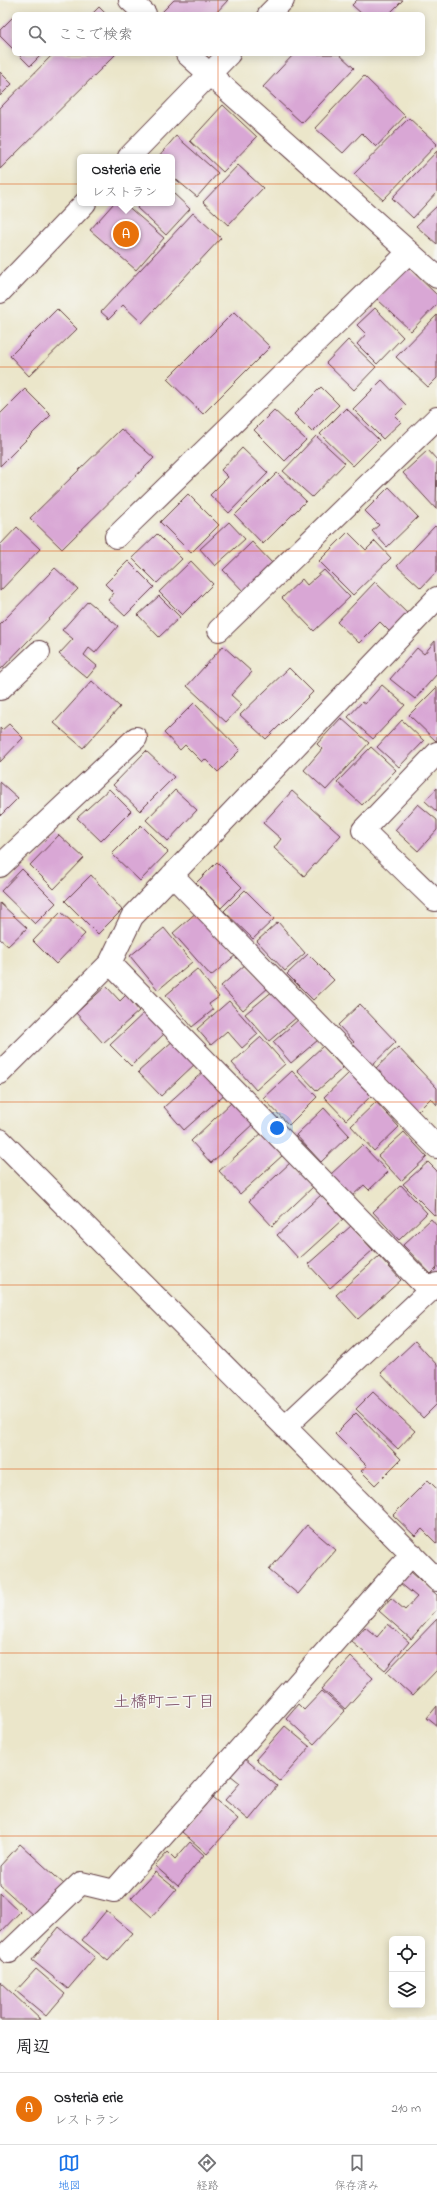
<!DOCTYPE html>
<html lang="ja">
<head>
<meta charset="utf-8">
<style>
  :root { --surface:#fff; --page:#f2f2f2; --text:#202124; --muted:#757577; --line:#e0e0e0; --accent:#1a73e8 }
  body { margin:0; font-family:"Indie Flower","Klee One",sans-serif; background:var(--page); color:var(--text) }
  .controls { position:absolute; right:12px; bottom:12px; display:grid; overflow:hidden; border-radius:6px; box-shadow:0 2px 10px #0003 }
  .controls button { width:36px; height:36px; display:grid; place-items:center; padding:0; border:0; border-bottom:1px solid var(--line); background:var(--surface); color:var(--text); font:20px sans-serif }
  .you { position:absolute; left:277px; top:1128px; width:14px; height:14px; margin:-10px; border:3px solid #fff; border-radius:50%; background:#1a73e8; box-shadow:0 0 0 6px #1a73e833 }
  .badge { display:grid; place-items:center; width:26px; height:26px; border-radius:50%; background:var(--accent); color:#fff; font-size:13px; font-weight:700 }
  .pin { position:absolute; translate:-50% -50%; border:2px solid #fff; box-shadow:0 1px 4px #0006 }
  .popup { position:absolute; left:77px; top:154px; width:98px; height:52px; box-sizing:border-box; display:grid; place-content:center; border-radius:6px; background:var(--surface); filter:drop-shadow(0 1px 3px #0005); font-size:13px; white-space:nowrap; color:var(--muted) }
  .popup b { font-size:15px; color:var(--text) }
  .popup::after { content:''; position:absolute; left:50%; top:100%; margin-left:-8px; border:8px solid transparent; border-top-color:var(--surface) }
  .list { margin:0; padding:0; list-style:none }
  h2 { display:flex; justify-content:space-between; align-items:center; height:52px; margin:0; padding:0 16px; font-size:17px }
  h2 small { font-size:13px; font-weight:400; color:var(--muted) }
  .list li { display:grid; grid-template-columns:26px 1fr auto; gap:12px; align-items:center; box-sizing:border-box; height:72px; padding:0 16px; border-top:1px solid var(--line) }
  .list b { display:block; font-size:15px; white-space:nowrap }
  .list p { margin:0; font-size:13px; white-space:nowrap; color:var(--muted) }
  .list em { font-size:13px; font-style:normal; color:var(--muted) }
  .icon { flex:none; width:22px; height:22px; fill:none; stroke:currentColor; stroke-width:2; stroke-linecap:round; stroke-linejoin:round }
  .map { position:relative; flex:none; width:437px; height:2020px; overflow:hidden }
  .search { position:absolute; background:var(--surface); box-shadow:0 2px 10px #0003; left:12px; right:12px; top:12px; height:44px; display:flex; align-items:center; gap:10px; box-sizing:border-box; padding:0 14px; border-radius:6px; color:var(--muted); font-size:15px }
  .sheet { height:124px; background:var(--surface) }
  nav { display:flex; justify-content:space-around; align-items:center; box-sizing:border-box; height:56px; border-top:1px solid var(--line); background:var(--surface); font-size:11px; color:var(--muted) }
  nav a { display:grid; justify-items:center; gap:2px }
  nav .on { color:var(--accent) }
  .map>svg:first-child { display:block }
  .building { fill:#d9a7d5 }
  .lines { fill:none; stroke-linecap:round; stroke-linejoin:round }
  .minor-casing { stroke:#623d43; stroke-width:24 }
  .tertiary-casing { stroke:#623d43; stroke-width:24 }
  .minor { stroke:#fff; stroke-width:22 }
  .tertiary { stroke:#fff; stroke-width:22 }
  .grid { fill:none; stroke:#e0560e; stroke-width:1; stroke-opacity:0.55 }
  .labels { text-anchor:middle; stroke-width:3; stroke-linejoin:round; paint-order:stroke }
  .neighbourhood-label { font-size:17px; fill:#7c4f66; stroke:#f6f6f2 }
</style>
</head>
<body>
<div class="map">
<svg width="437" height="2020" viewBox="0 0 437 2020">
  <rect width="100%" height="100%" fill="#f6f6f2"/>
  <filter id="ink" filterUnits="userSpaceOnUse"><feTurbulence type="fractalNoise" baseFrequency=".025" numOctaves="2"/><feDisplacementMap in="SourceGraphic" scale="8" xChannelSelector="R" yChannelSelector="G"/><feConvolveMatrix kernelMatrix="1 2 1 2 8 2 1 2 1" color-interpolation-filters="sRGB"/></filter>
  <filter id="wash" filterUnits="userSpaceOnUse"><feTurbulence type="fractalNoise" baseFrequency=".012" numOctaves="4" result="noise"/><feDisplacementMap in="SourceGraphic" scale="16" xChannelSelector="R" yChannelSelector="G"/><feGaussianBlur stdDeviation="0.9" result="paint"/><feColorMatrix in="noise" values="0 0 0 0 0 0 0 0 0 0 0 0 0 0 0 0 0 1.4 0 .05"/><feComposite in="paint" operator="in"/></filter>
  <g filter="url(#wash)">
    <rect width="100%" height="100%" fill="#ebe6ca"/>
    <g id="blocks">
      <path class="building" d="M174,0h54l-13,14h-51l-2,-2z
        M357,0h46l-14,14h-27l-10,-9z
        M99,7l7,7h-14z
        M14,16v34l-14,-14v-6z
        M18,54h24l-12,12z
        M53,54h63l-116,115v-61z
        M294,54h45l15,14 -52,55 -39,-36z
        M0,72l12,12 -12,12z
        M364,76l41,40 -29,31 -14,-14 -19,20 -28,-25z
        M223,105l34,32 -34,35 -33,-31z
        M409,118l28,26 -54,56 -29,-26z
        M176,136l42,37 -21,24 -25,-21v-19h-14z
        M437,151v41l-24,26 -21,-20z
        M238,165l25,23 -35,37 -25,-23z
        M172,192l18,17 -24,26 -29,-27 4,-5h31z
        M114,203h10l40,35 -28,32 -46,-40z
        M437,206v38l-21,-18z
        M193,213l28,25 -79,85 -19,-18 -14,14 -8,-7z
        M408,267l29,28v9l-26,27 -34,-32z
        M375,308l28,29 -26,27 -20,-20 9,-10 -9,-9z
        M57,309l20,20 -48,47 -19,-20z
        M234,312l36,35 -67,67 -36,-35z
        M437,315v63l-9,9 -32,-30z
        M348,340l28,27 -22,23 -28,-27z
        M382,380l24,25 -11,11 6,6 -18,17 -30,-30z
        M321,387l18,18 -27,27 -18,-18z
        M25,389l26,26 -51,51v-52z
        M346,408l33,32 -26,26 -33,-32z
        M274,410l32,30 -21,21 -31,-31z
        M121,429l33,29 -92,91 -32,-31z
        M316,436l29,27 -33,34 -29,-26z
        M242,448l26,25 -39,40 -19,-18 18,-18 -7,-7z
        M428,450l9,10 -1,49 -33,-36z
        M277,473l29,28 -43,43 -28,-29z
        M389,487l29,30 -31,30 -15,-16 7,-6 -14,-14z
        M188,494l31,31 -28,28 -31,-31z
        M229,522l16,17 -30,27 -15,-17z
        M435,526l2,2v43l-16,17 -24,-22z
        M17,527l23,22 -40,42v-46z
        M348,532l18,18 9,-9 16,17 -38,37 -34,-34z
        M157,534l25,25 -25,24 -25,-25z
        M252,542l22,23 -29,28 -22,-23z
        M128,561l26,26 -29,29 -17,-16 6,-7 -9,-9z
        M191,561l22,23 -31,31 -23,-23z
        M55,568l23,21 -78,81v-46z
        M324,570l26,27 -36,34 -32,-33 20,-19 5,6z
        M375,582l35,34 -18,18 -12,-12 -21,21 -22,-21z
        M159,596l21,21 -21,20 -21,-22z
        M88,601l30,25 -23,27 -6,-5 -5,7 13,11 -10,12 -28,-24 14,-15 -11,-9z
        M435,641l2,33 -22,25 -25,-20 27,-31 7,6z
        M223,646l29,26 -21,23 11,10 -16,17 -39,-36z
        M289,668l24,24 -47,47 -26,-24z
        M92,681l28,26 -37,41 -29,-25z
        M382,685l23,20 -32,34 -25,-22 14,-15 3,2z
        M437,687v53l-1,1 -27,-26z
        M194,703l46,47 -22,22 -13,-13 -3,3 -17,-17 -5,5 -16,-17z
        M341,718l28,25 -43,47 -22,-20 18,-21 -5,-5z
        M402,720l22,21 -25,26 -22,-20z
        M9,724l14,14 -23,24v-34l2,2z
        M371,747l25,23 -34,35 -25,-23z
        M146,751l28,26 -34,34 -27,-26z
        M0,782l18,16 -18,18z
        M437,788v24l-12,-11z
        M109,789l22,22 -30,30 -24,-23z
        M175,790l22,20 -29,31 -22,-21z
        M292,791l49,44 -37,41 -30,-28 7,-9 -18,-16z
        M418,804l19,16v10l-19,21 -23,-21z
        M141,825l27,27 -28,29 -28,-27z
        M59,835l25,23 -30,31 -24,-24z
        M217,862l25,25 -21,21 -25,-25z
        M22,869l34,34 -21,21 -34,-33z
        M91,875l31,35 -24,24 -33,-33z
        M245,890l29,29 -21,20 -29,-28z
        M0,903l27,25 -19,18 -8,-7z
        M198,911l39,43 -26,22 -38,-43z
        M61,912l24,22 -29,30 -23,-23z
        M278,922l27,31 -20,18 -28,-30z
        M164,928l28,34 -34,28 -28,-34z
        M308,954l26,26 -21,20 -26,-26z
        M246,964l22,24 -25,22 -22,-24z
        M197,969l22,28 -10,7 4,6 -21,17 -26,-32z
        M106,986l14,15 6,-6 13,16 -36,32 -27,-30z
        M274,990l23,27 -28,24 -24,-27z
        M229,1001l29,33 -16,14 -15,-17 -16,14 -14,-16z
        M360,1004l36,38 -27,26 -20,-21 5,-5 -16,-17z
        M147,1010l20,21 -36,35 -21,-21z
        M299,1019l19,21 -27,23 -18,-21z
        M261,1037l24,27 -29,26 -24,-27z
        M175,1039l22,23 -36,34 -23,-24z
        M323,1046l20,22 -26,23 -20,-21z
        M398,1047l39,41v17l-6,-7 -15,15 -42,-43z
        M206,1069l21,23 -43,38 -20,-23z
        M292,1071l25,26 -28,28 -26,-27z
        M349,1073l22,23 -25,24 -22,-23z
        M233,1101l21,22 -43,40 -20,-22z
        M376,1102l23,25 -25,24 -23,-25z
        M324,1108l25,27 -28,27 -25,-27z
        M263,1132l20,23 -43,39 -21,-23z
        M404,1132l23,25 -26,24 -23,-25z
        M362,1145l26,27 -19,18 -5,-5 -13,12 -21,-22z
        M291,1162l23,24 -42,40 -23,-25z
        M428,1162l9,9 -2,45 -32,-32z
        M401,1185l26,28 -28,27 -26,-28z
        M321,1195l22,24 -44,40 -22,-24z
        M431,1219l6,7v42l-6,6 -28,-29z
        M351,1226l22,24 -43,38 -22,-24z
        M379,1256l22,24 -43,39 -22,-24z
        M415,1341l22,24v39l-14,14 -42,-45z
        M373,1392l42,39 -17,18 -42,-40z
        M356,1413l45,46 -26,26 -14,-14 6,-5 -32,-32z
        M428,1480l9,9v55l-15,-15 -7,7 -22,-21z
        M307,1525l29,25 -38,44 -29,-24z
        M410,1571l27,24v14l-26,30 -32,-28 12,-13 14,12 12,-13 -17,-14z
        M437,1619v51l-25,26 -26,-24z
        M388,1624l21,18 -24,28 -33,-28 13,-15 12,10z
        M351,1657l22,21 -28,31 -23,-20z
        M322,1691l23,20 -31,33 -28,-26 12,-14 6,6z
        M437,1706v20l-10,-8z
        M285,1726l25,21 -30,34 -24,-22z
        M244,1758l33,28 -28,34 -24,-20 15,-17 -10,-8z
        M212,1797l26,22 -31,35 -25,-22z
        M190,1842l14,13 -26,31 -23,-20 13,-14 7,7z
        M20,1844l45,41 -30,32 -35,-32v-19z
        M155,1872l21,17 -24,28 -21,-19z
        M0,1893l20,19 -20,21z
        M106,1911l27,22 -25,28 -26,-21z
        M59,1927l36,30 -27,32 -36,-29z
        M36,1969l29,25 -19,22 -30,-25z
        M0,1982l41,38h-41z"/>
    </g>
  </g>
  <g filter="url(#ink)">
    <use href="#blocks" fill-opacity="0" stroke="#623d43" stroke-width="1"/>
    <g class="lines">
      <defs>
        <path id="minor" d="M130,0l15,14
          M187,54l250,223
          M116,537l293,-285
          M219,630l218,-212
          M0,689l39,-37
          M0,866l136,-128
          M172,875l265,272
          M435,900l-72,-70 74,-77
          M110,963l320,328
          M0,1073l110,-110 22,-46 305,-319
          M0,1140l437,440
          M285,1427l152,-143
          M9,1952l72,-69 33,8 298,-337"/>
        <path id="tertiary" d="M269,14l14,-14
          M129,157l100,-103
          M0,292l85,-89"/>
      </defs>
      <use href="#minor" class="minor-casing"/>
      <use href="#tertiary" class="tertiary-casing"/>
      <use href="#minor" class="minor"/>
      <use href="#tertiary" class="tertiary"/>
    </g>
  </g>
  <path class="grid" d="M218,0v14M218,54v1966M0,184h437M0,367h437M0,551h437M0,735h437M0,918h437M0,1102h437M0,1285h437M0,1469h437M0,1653h437M0,1836h437"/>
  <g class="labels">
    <g class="neighbourhood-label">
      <text x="164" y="1707">土橋町二丁目</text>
    </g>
  </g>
</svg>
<div class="controls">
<button><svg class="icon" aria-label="locate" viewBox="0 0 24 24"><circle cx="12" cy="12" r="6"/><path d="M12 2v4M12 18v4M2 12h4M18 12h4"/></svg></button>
<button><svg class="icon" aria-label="layers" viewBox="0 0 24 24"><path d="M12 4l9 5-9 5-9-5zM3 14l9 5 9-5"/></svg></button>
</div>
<div class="you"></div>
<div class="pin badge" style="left:126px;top:234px;background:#e8710a">A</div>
<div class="popup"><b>Osteria erie</b>レストラン</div>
<div class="search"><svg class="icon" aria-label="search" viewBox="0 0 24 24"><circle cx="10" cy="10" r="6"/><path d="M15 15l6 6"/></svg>ここで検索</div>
</div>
<section class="sheet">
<h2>周辺<small></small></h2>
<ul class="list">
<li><span class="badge" style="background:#e8710a">A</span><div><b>Osteria erie</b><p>レストラン</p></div><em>210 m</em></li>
</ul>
</section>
<nav>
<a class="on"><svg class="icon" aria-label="map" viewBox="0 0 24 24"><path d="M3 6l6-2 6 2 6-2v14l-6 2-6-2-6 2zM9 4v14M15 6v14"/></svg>地図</a>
<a><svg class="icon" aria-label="directions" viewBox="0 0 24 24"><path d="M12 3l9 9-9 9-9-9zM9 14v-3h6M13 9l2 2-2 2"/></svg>経路</a>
<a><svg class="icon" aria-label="saved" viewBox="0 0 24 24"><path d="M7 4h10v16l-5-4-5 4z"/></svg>保存済み</a>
</nav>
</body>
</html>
